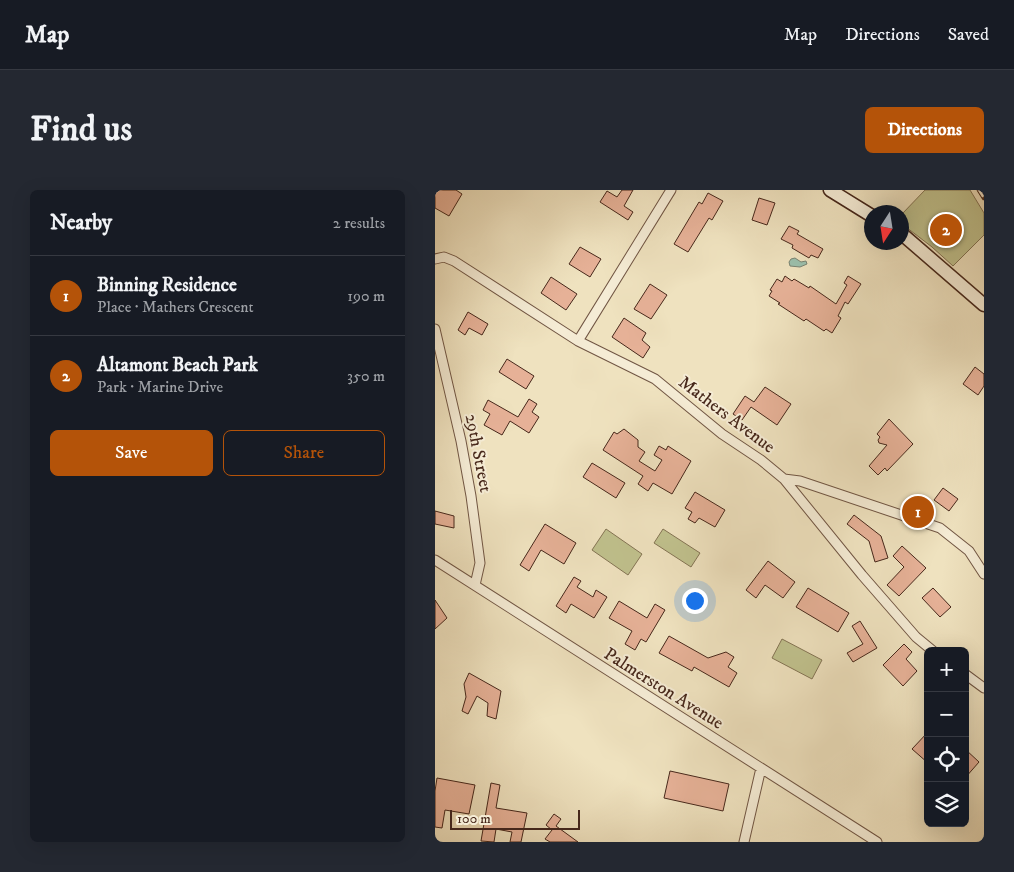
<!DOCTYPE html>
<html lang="en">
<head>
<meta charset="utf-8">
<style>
  :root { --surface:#171b24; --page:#242831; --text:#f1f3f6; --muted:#9ea1a6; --line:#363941; --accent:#b45309 }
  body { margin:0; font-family:"IM FELL DW Pica",serif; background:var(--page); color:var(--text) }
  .controls { position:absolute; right:15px; bottom:15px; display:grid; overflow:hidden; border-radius:8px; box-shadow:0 5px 20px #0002 }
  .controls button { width:45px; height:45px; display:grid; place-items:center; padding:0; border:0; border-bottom:1px solid var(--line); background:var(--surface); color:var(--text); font:25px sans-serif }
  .compass { position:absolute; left:429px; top:15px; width:45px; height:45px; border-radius:50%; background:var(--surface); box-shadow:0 5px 20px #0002; rotate:192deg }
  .scale { position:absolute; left:15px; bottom:12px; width:130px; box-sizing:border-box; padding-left:5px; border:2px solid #47281b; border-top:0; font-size:14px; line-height:18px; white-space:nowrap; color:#47281b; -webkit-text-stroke:4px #f5ecd5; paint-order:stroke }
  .you { position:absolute; left:259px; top:410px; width:18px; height:18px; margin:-12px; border:4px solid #fff; border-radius:50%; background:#1a73e8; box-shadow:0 0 0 8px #1a73e833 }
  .badge { display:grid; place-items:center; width:32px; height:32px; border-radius:50%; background:var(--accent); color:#fff; font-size:16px; font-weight:700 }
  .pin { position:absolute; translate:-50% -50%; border:2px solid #fff; box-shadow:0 1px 5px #0006 }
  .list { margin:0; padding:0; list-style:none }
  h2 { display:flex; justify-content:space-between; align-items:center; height:65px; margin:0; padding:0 20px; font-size:21px }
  h2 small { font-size:16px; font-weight:400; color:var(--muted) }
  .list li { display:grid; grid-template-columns:32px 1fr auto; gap:15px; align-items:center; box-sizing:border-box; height:80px; padding:0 20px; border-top:1px solid var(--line) }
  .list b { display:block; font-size:19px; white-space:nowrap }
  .list p { margin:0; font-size:16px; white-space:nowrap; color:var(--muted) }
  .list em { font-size:16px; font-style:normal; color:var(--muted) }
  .actions { display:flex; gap:10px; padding:15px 20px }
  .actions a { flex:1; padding:11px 0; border:1px solid var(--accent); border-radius:8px; text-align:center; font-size:18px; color:var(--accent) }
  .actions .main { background:var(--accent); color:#fff }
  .icon { flex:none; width:28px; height:28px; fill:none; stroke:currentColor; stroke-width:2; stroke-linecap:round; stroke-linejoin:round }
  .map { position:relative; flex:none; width:549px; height:652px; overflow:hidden; border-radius:8px }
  header { display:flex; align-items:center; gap:30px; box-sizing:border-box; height:70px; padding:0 25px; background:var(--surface); border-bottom:1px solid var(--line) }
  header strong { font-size:24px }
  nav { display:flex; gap:28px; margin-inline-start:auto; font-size:18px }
  .intro { display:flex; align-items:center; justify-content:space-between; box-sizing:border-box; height:120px; padding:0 30px }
  h1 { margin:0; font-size:35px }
  .button { padding:12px 22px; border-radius:8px; background:var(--accent); color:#fff; font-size:18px; font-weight:700 }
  main { display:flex; gap:30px; padding:0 30px }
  aside { flex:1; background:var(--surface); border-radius:8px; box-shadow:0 5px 20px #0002 }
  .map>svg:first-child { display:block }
  .green { fill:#c0c18d; stroke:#847454 }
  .water { fill:#9bbfac; stroke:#798372 }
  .building { fill:#e6b197; stroke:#47281b }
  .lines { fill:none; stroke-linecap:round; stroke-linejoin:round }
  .minor-casing { stroke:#715644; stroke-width:11 }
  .secondary-casing { stroke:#47281b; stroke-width:15 }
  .minor { stroke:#f5ecd5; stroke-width:9 }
  .secondary { stroke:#f5ecd5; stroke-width:12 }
  .rail-casing { stroke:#47281b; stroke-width:4.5 }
  .rail { stroke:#f5ecd5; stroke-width:2.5; stroke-dasharray:8; stroke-linecap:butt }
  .labels { text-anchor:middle; stroke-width:4; stroke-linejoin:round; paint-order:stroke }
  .street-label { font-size:18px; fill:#47281b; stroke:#f5ecd5 }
</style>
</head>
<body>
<header>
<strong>Map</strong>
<nav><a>Map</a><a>Directions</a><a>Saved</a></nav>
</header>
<div class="intro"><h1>Find us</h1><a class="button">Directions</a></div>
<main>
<aside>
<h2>Nearby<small>2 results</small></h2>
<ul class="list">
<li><span class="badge">1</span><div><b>Binning Residence</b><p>Place · Mathers Crescent</p></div><em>190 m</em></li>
<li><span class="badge">2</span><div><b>Altamont Beach Park</b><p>Park · Marine Drive</p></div><em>350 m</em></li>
</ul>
<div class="actions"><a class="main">Save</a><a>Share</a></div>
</aside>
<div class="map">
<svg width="549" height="652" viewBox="0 0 549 652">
  <rect width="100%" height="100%" fill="#efe2bf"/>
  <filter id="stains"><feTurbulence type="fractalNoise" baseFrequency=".004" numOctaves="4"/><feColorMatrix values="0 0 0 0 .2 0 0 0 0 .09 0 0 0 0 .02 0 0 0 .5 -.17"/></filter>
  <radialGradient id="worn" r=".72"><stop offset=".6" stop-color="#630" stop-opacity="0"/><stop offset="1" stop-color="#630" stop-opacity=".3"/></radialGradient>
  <path class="green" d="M490,0h45l14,23v22l-31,31 -21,-19 -30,-23v-10z
    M171,339l36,25 -14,21 -36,-25z
    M228,339l37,24 -9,14 -37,-24z
    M347,449l40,21 -10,19 -40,-21z"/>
  <path class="water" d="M360,68l6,4 5,-1 1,3 -7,3 -10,-1 -1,-4 2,-3z"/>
  <path class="building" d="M0,0h21l6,4 -13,22 -14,-8z
    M187,0h11l-9,16 9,6 -5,8 -28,-18 7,-11 10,6z
    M273,3l15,8 -11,19 -3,-2 -21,34 -14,-8 25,-42 3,2z
    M324,8l16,5 -8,22 -15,-5z
    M354,36l10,5 -2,3 26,15 -5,9 -7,-3 -2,3 -17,-10 1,-3 -12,-6z
    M145,57l21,12 -11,18 -21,-13z
    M350,86l7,5 2,-2 15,9 1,-2 26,18 11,-19 -3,-2 4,-7 13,8 -13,20 -3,-2 -7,14 3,2 -9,15 -6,-4 -2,2 -18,-12 -2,2 -26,-17 2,-1 -11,-7 3,-5 -2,-1 7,-11 5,3z
    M116,87l26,17 -11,16 -25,-17z
    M215,94l17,11 -16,24 -17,-10z
    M33,122l20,12 -6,11 -13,-7 -4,7 -7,-5z
    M189,128l22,15 -4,7 8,7 -7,11 -31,-21z
    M72,169l27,17 -8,13 -27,-17z
    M540,177l9,7v12l-6,9 -15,-11z
    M330,197l26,17 -14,21 -26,-18 -9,13 -9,-6 12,-18 9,6z
    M94,209l8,5 -5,8 7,5 -10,16 -19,-12 -8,14 -18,-10 6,-11 -7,-4 5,-10 30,17z
    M454,229l24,25 -26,27 -2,-3 -7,7 -9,-9 18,-21 -8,-2 -1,-3 2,-3 -3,-3z
    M189,239l14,11v7l7,5 -6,9 16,10 7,-11 -8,-5 5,-9 7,4 2,-4 23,15 -19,33 -19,-11 -5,8 -10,-7 5,-8 -40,-26 11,-18 3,2z
    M157,273l33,20 -9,15 -33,-21z
    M508,298l15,11 -9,12 -15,-11z
    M260,302l30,18 -10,17 -16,-9 -4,5 -7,-4 4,-7 -7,-4z
    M0,321l19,5v12l-19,-4z
    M419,325l27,21 7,22 -13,4 -6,-21 -22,-17z
    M110,334l31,19 -12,21 -23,-14 -12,21 -9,-6z
    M467,356l24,22 -27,28 -12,-11 17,-18 -11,-11z
    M333,371l27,21 -12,16 -18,-13 -9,13 -10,-8z
    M139,387l7,4 -4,6 16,10 3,-7 11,7 -13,21 -23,-14 -5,9 -10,-7z
    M373,398l41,25 -11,19 -42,-25z
    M498,398l18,19 -11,10 -18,-19z
    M0,410l12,18 -12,11z
    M184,411l28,17 8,-14 10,6 -19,32 -5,-3 -6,11 -10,-6 7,-13 -23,-13z
    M425,431l17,27 -24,14 -6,-9 16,-9 -11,-18z
    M234,446l39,22 18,-6 8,5 -6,10 9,6 -8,14 -35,-20 -2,4 -33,-18z
    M469,454l8,8 -6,7 11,12 -14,15 -20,-21z
    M34,483l32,18 -5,28 -9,-3 1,-13 -11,-7 -9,18 -6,-3 4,-14 -2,-13z
    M493,542v31l-16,-14z
    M530,559l14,13 -14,16z
    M235,581l59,13 -6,27 -59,-13z
    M2,588l38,7 -6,29 -24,-4 -3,18 -7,-1v-36z
    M56,593l9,2 -4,23 31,5 -6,29h-11l2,-10 -16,-3 -2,13 -13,-1z
    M119,624l7,5 -5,7 22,16h-28l-5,-3 7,-9 -6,-5z"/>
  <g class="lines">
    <defs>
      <path id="minor" d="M0,69l9,-2 10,4 124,80 77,38 67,55 39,26 23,19 78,96 54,62 17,14
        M0,139l26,112 10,55 9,67 -5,22
        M143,151l93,-151
        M349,289l16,2 140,47 29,23 15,23
        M0,370l442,282
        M530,484l19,14
        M309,652l17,-74"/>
      <path id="secondary" d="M395,0l42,26
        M467,44l82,71"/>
    </defs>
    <use href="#minor" class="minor-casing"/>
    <use href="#secondary" class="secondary-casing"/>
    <use href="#minor" class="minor"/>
    <use href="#secondary" class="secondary"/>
    <defs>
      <path id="rail" d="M544,0l5,8"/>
    </defs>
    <use href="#rail" class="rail-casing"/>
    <use href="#rail" class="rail"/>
  </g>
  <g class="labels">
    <g class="street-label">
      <text transform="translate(292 224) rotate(37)" y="6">Mathers Avenue</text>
      <text transform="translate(44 263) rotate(79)" y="6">29th Street</text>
      <text transform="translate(229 498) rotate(32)" y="6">Palmerston Avenue</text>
    </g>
  </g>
  <rect width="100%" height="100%" filter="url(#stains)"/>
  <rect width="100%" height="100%" fill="url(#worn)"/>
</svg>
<div class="controls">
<button>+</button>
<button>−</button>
<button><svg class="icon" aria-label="locate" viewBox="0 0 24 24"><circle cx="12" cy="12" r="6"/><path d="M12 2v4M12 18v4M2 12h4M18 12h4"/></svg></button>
<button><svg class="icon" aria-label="layers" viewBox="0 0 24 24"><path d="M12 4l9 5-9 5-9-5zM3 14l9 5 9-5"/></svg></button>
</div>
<svg class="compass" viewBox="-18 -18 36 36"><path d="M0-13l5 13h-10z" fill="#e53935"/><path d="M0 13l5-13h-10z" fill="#9ea1a6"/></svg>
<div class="scale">100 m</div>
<div class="you"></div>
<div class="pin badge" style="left:483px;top:322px">1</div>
<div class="pin badge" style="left:511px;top:40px">2</div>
</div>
</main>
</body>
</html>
